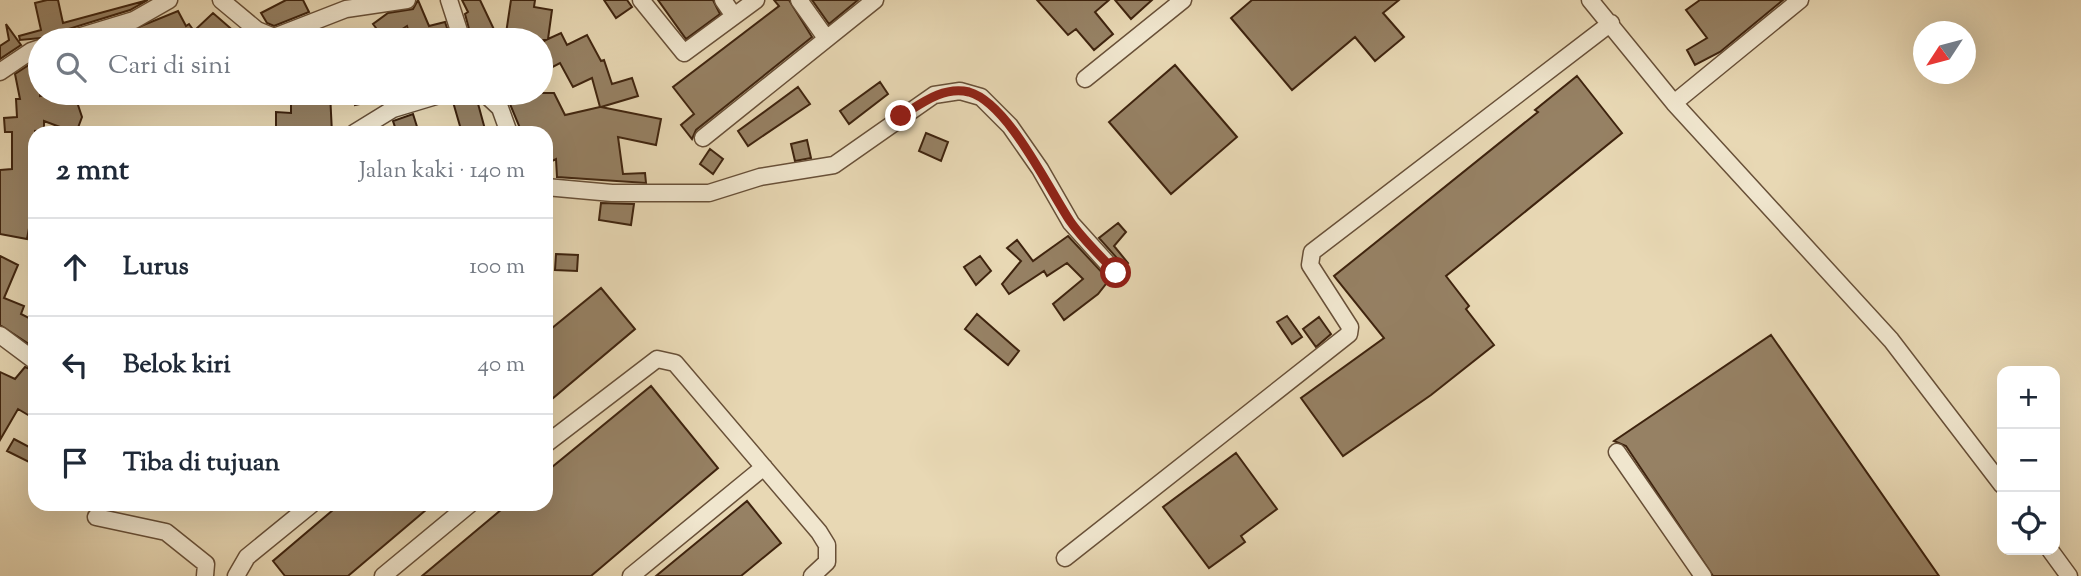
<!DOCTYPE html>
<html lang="id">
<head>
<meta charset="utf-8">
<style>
  :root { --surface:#fff; --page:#f6f6f7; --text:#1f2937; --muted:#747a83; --line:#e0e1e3 }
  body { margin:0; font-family:"Sorts Mill Goudy",serif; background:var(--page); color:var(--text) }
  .controls { position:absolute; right:21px; bottom:21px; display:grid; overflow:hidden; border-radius:14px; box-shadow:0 7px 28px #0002 }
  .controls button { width:63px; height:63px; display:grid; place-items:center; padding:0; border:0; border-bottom:2px solid var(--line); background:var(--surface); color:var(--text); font:35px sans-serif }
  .compass { position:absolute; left:1913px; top:21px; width:63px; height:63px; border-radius:50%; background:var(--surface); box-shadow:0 7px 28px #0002; rotate:234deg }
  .stop { position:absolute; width:21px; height:21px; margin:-16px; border:5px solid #8f2418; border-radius:50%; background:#fff }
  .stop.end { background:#8f2418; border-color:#fff; box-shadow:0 2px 7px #0008 }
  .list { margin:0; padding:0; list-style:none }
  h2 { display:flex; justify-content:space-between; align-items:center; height:91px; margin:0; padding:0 28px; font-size:30px }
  h2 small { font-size:23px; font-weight:400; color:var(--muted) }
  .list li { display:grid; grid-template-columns:46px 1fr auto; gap:21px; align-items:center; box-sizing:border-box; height:98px; padding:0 28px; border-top:2px solid var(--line) }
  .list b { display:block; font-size:26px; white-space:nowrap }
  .list em { font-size:23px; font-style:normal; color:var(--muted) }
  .icon { flex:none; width:38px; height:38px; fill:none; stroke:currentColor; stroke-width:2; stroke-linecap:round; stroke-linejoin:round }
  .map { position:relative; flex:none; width:2081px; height:576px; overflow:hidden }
  .search { position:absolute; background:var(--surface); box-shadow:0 7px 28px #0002; left:28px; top:28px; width:525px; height:77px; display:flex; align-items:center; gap:18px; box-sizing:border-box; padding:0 24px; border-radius:38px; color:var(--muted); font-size:26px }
  .panel { position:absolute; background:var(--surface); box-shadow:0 7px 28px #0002; left:28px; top:126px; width:525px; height:385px; border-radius:21px }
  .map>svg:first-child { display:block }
  .building { fill:#968164; stroke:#3e230e; stroke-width:2 }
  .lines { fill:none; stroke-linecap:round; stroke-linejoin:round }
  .minor-casing { stroke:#685038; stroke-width:19 }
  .minor { stroke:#f0e6ce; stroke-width:16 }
  .route { stroke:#8f2418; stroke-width:9 }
</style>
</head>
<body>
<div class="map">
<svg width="2081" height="576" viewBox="0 0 2081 576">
  <rect width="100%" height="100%" fill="#e8d8b4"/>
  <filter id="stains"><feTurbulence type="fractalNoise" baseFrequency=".00286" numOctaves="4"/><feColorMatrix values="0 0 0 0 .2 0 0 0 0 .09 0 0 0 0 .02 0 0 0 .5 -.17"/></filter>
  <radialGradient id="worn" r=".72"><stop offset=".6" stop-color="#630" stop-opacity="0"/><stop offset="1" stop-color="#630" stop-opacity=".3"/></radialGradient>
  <path class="building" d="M47,0h11l5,23 85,-23 -18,10 -65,20 -7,10 -17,-2 -21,2 -1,-4 22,-6 -6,-27z
    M286,0h17l6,12 -35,14 -7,-3 -6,-10z
    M418,0l11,26 16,-4 6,18h-40l-4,-14 -22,14 -12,-16 15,-11 25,-4z
    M462,0h18l19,40h-27l-7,-26 3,-2z
    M511,0h24l-1,7 18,3 -4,29 13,-6 6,12 20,-10 14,26 3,-1 8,24 20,-6 6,18 -37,11 60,12 -5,26 -38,-8 5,37 22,-1 1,10 -89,-6 -1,-18 -10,5v-31h-24l-12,-29 -11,-11h55l11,22 35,-8 -8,-29 -19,9 -13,-24 -19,10v-30l5,-3h-41z
    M604,0h23l5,7 -16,11z
    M658,0h55l7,14 -34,25z
    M774,0h15l23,37 -116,93 -4,9 -11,-14 13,-11 -21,-27 106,-81z
    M812,0h46l-29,24z
    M1037,0h72l-14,12 18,22 -19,16 -18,-21 -8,6z
    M1115,0h37l-21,19z
    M1252,0h147l-16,13 21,24 -29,24 -20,-24 -63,53 -61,-72z
    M1700,0h83l-63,52 -25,13 -8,-15 20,-12 -21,-28z
    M178,11l8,15 3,-2 5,7 19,-18 31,27h-126l-4,-3z
    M6,24l15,21 -21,14v-13l9,-6z
    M32,63l8,13v20l11,-2 4,6 -2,-7h21l8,24 -6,16 -32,-12v9l-9,1v45l-4,22 4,1v14l-3,-1 -5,27 -27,-5v-64l12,-1v-37h-7l-1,-14 13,-1 -1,-18h4l-5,-25z
    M1175,65l62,72 -66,57 -62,-72z
    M1577,76l45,57 -176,143 23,30 -3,3 28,36 -63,50 -88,61 -42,-58 83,-60 -50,-62 204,-164 -3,-2z
    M880,82l8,12 -39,30 -9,-13z
    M798,87l12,17 -62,42 -10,-15z
    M291,93h39l2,40h-56v-21l15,1z
    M353,93h54v1l-52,11z
    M474,96l3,4 9,33h-24l-9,-31z
    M413,114l6,19h-22l-4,-12z
    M926,133l22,9 -7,19 -22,-10z
    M807,140l4,18 -16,3 -4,-17z
    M710,149l13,10 -10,15 -13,-10z
    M601,203l33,1 -3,21 -32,-5z
    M1118,223l8,9 -12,14 14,17 -4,3 -25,-28z
    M1068,236l41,44 -11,14 -34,26 -11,-16 30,-25 -16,-16 -20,13 -3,-5 -35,23 -7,-10 19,-23 -14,-13 10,-8 16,21z
    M556,254l22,1 -1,16 -22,-1z
    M0,256l18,9 -14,33 20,8 -3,8 14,7v27l-35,-23z
    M980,256l11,15 -15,14 -12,-18z
    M601,288l34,41 -89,75v-71z
    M977,314l42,37 -11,14 -43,-36z
    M1287,316l15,21 -10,7 -15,-22z
    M1319,317l12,17 -15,13 -13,-18z
    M1771,335l168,241h-226l-87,-130 -12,-5z
    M25,367l10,4v48l-17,-10 -18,31v-68l15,7z
    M651,386l67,82 -127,108h-169l86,-72h38v-32z
    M14,439l21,11v15l-28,-14z
    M1236,453l41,56 -36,27 4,6 -36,26 -46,-61z
    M747,501l34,42 -40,33h-85z
    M340,504h93l-85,72h-63l-12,-15z"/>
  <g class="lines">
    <defs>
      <path id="minor" d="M221,0l36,30 17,7 72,-28 61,-9
        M449,0l13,40
        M641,0l43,53 72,-53
        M723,0l11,16
        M799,0l27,38
        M1590,0l84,103 217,237 111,145
        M68,40l66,-20 35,-20
        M0,72l31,-21 9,-3
        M1085,79l98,-79
        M484,93l16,15 9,25
        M1674,103l126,-103
        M354,133l39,-24 53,-16
        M703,138l172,-138
        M546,187l66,6h97l51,-16 74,-12 100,-70 26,-4 21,6 29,29 30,43 31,54 45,50
        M0,335l35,26
        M546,444l111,-85 18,4 144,169 8,13v17l-15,14
        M1617,452l86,124
        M96,517l70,15 40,32 -1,12
        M2050,550l19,26
        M1065,558l284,-224 1,-7 -40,-62 2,-13 299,-229
        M236,576l11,-19 65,-53
        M383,576l87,-72
        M631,576l133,-109"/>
    </defs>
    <use href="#minor" class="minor-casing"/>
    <use href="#minor" class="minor"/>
  </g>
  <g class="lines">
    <path class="route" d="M901,116c21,-13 42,-30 68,-24 39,11 79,96 101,129 13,19 31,35 46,52"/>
  </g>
  <rect width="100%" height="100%" filter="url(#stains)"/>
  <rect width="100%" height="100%" fill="url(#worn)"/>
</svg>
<div class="controls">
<button>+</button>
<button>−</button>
<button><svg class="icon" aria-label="locate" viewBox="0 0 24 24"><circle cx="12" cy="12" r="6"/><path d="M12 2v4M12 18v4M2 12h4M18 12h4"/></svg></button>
</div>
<svg class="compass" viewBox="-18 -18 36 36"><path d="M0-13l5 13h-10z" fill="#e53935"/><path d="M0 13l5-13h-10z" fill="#747a83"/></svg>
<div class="stop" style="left:1116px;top:273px"></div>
<div class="stop end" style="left:901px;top:116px"></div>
<div class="search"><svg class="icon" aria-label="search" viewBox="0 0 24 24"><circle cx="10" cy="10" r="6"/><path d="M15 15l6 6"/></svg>Cari di sini</div>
<section class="panel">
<h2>2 mnt<small>Jalan kaki · 140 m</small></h2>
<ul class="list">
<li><svg class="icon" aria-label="ahead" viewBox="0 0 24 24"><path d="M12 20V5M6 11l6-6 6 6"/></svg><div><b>Lurus</b></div><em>100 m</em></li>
<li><svg class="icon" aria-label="left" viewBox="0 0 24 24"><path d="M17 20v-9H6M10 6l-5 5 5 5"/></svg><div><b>Belok kiri</b></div><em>40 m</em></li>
<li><svg class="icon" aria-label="arrive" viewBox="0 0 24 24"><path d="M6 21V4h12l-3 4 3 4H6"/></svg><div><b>Tiba di tujuan</b></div></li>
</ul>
</section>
</div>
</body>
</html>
